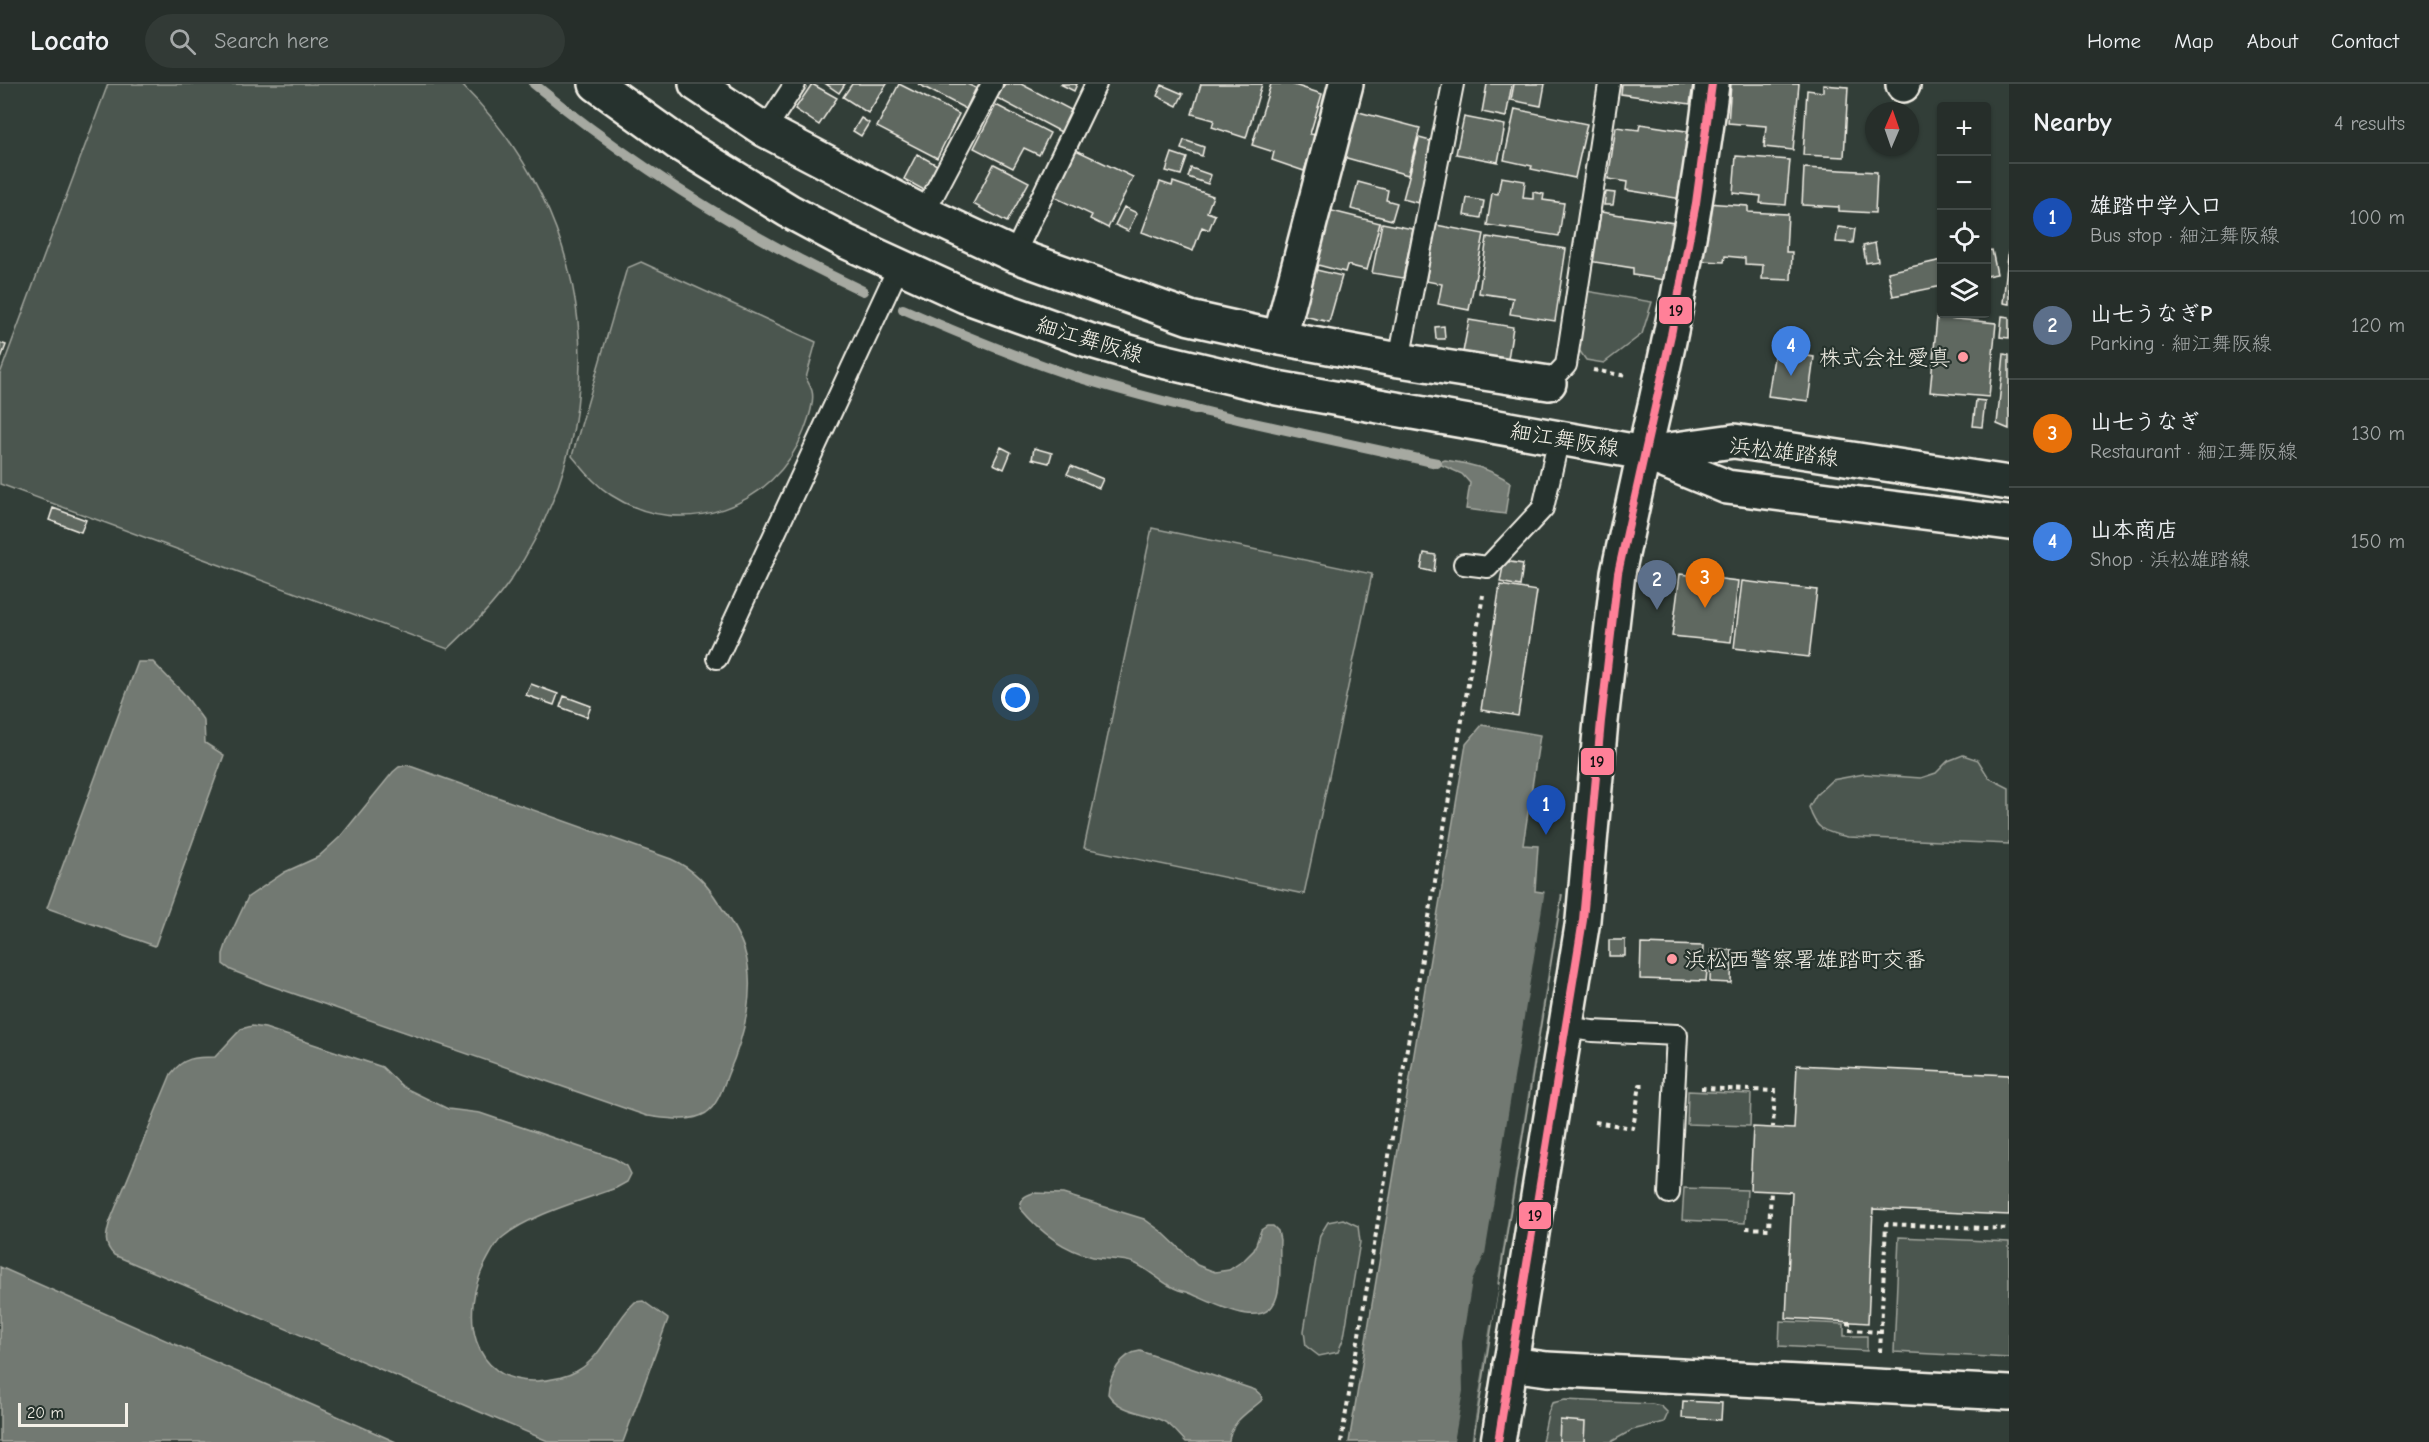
<!DOCTYPE html>
<html lang="en">
<head>
<meta charset="utf-8">
<style>
  :root { --surface:#262e2a; --page:#323a36; --text:#f1f3f6; --muted:#a4a8a8; --line:#424a47; --accent:#ea580c }
  body { margin:0; font-family:"Comic Neue","Klee One",sans-serif; background:var(--page); color:var(--text) }
  .controls { position:absolute; right:18px; top:18px; display:grid; overflow:hidden; border-radius:6px; box-shadow:0 2px 4px #0004 }
  .controls button { width:54px; height:54px; display:grid; place-items:center; padding:0; border:0; border-bottom:2px solid var(--line); background:var(--surface); color:var(--text); font:30px sans-serif }
  .compass { position:absolute; left:1865px; top:18px; width:54px; height:54px; border-radius:50%; background:var(--surface); box-shadow:0 2px 4px #0004; rotate:2deg }
  .scale { position:absolute; left:18px; bottom:15px; width:110px; box-sizing:border-box; padding-left:6px; border:3px solid #f4f1e8; border-top:0; font-size:16px; line-height:21px; white-space:nowrap; color:#f4f1e8; -webkit-text-stroke:4px #26332d; paint-order:stroke }
  .you { position:absolute; left:1016px; top:614px; width:21px; height:21px; margin:-15px; border:4px solid #fff; border-radius:50%; background:#1a73e8; box-shadow:0 0 0 9px #1a73e833 }
  .badge { display:grid; place-items:center; width:39px; height:39px; border-radius:50%; background:var(--accent); color:#fff; font-size:20px; font-weight:700 }
  .pin { position:absolute; translate:-50% -50px; filter:drop-shadow(0 2px 3px #0008) }
  .pin::after { content:''; position:absolute; top:32px; width:21px; height:18px; background:inherit; clip-path:polygon(0 0,100% 0,50% 100%) }
  .list { margin:0; padding:0; list-style:none }
  h2 { display:flex; justify-content:space-between; align-items:center; height:78px; margin:0; padding:0 24px; font-size:26px }
  h2 small { font-size:20px; font-weight:400; color:var(--muted) }
  .list li { display:grid; grid-template-columns:39px 1fr auto; gap:18px; align-items:center; box-sizing:border-box; height:108px; padding:0 24px; border-top:2px solid var(--line) }
  .list b { display:block; font-size:22px; white-space:nowrap }
  .list p { margin:0; font-size:20px; white-space:nowrap; color:var(--muted) }
  .list em { font-size:20px; font-style:normal; color:var(--muted) }
  .icon { flex:none; width:33px; height:33px; fill:none; stroke:currentColor; stroke-width:2; stroke-linecap:round; stroke-linejoin:round }
  .map { position:relative; flex:none; width:2009px; height:1358px; overflow:hidden }
  header { display:flex; align-items:center; gap:36px; box-sizing:border-box; height:84px; padding:0 30px; background:var(--surface); border-bottom:2px solid var(--line) }
  header strong { font-size:28px }
  nav { display:flex; gap:33px; margin-inline-start:auto; font-size:21px }
  .search { width:420px; height:54px; background:var(--page); display:flex; align-items:center; gap:15px; box-sizing:border-box; padding:0 21px; border-radius:33px; color:var(--muted); font-size:22px }
  main { display:flex }
  aside { flex:1; background:var(--surface) }
  .map>svg:first-child { display:block }
  .green { fill:#4c564f; stroke:#a0a49c; stroke-width:1.5 }
  .water { fill:#727972; stroke:#a6a9a1; stroke-width:1.5 }
  .pier { fill:#323e38 }
  .lines { fill:none; stroke-linecap:round; stroke-linejoin:round }
  .stream { stroke:#a6a9a1; stroke-width:10 }
  .building { fill:#5f6861; stroke:#f4f1e8; stroke-width:1.5 }
  .service-casing { stroke:#f4f1e8; stroke-width:24 }
  .minor-casing { stroke:#f4f1e8; stroke-width:38 }
  .tertiary-casing { stroke:#f4f1e8; stroke-width:38 }
  .secondary-casing { stroke:#f4f1e8; stroke-width:38 }
  .primary-casing { stroke:#f4f1e8; stroke-width:38 }
  .path { stroke:#f4f1e8; stroke-width:4; stroke-dasharray:4.5 4.5; stroke-linecap:butt }
  .service { stroke:#26332d; stroke-width:20 }
  .minor { stroke:#26332d; stroke-width:33 }
  .tertiary { stroke:#26332d; stroke-width:33 }
  .secondary { stroke:#26332d; stroke-width:33 }
  .primary { stroke:#26332d; stroke-width:33 }
  .bus-1-casing { stroke:#26332d; stroke-width:12 }
  .bus-1 { stroke:#ff8098; stroke-width:8 }
  .poi-dot { fill:#ff9aa2; stroke:#26332d; stroke-width:2 }
  .labels { text-anchor:middle; stroke-width:4.5; stroke-linejoin:round; paint-order:stroke }
  .street-label { font-size:22px; fill:#f4f1e8; stroke:#26332d }
  .poi-label { font-size:22px; fill:#f4f1e8; stroke:#26332d; text-anchor:end }
  .line-badge { stroke:#26332d; stroke-width:2 }
  .pale-badge-label { font-size:16px; text-anchor:middle; font-weight:bold; fill:#111 }
</style>
</head>
<body>
<header>
<strong>Locato</strong>
<div class="search"><svg class="icon" aria-label="search" viewBox="0 0 24 24"><circle cx="10" cy="10" r="6"/><path d="M15 15l6 6"/></svg>Search here</div>
<nav><a>Home</a><a>Map</a><a>About</a><a>Contact</a></nav>
</header>
<main>
<div class="map">
<svg width="2009" height="1358" viewBox="0 0 2009 1358">
  <rect width="100%" height="100%" fill="#323e38"/>
  <filter id="ink" filterUnits="userSpaceOnUse"><feTurbulence type="fractalNoise" baseFrequency=".0167" numOctaves="2"/><feDisplacementMap in="SourceGraphic" scale="12" xChannelSelector="R" yChannelSelector="G"/><feConvolveMatrix kernelMatrix="1 2 1 2 8 2 1 2 1" color-interpolation-filters="sRGB"/></filter>
  <g filter="url(#ink)">
    <path class="green" d="M108,0h353c137,136 158,333 51,494 -18,27 -41,49 -64,71l-448,-165v-110z
      M641,178l175,80 -10,36c2,4 5,9 6,13 3,11 -4,29 -8,40 -29,77 -123,110 -193,64 -16,-10 -27,-25 -39,-39l55,-188z
      M1586,207l66,11 -10,32 -38,29 -18,-3 -9,-13z
      M1152,444l220,46 -68,320 -220,-46z
      M1963,671l15,5 11,18 20,10v56l-161,-7c-22,-5 -32,-6 -39,-30l7,-12 16,-15 32,-6 57,4 15,-5 12,-12z
      M1688,1007l63,3 -1,32 -63,-2z
      M1684,1104l63,2 -2,33 -63,-3z
      M1343,1135l15,7 2,16 -16,95 -6,15 -19,4 -13,-10 -2,-15 16,-96 8,-13z
      M1899,1153l110,5v116l-115,-6z
      M1780,1237l64,3v12h23v15l-88,-5z
      M1565,1316l87,4 9,2 7,7 -4,9 -32,8 -21,12h-69l6,-29 4,-10z"/>
    <path class="water" d="M1445,376c25,4 44,8 65,22l-5,32 -39,-5 4,-26 -8,-9 -25,-11z
      M138,578h15l32,33 19,26 1,22 19,12 -69,191 -108,-38z
      M1482,641l58,10 -17,110 15,1 -3,45 27,4 -89,547h-124l117,-698z
      M407,681l264,94c23,10 36,25 49,46 9,14 19,28 24,44 13,39 0,89 -16,125 -5,13 -10,31 -22,39 -16,10 -41,5 -59,3l-381,-132 -35,-14 -8,-6v-10l4,-12 21,-45 37,-25 33,-15 22,-20 53,-65 6,-5z
      M252,942l13,2 117,39 21,20 45,22 32,4 135,46 12,7 4,8 -4,8 -11,6c-32,12 -87,27 -113,49 -8,6 -13,18 -18,27 -25,47 -15,120 52,117 14,-1 28,-3 40,-10 27,-15 35,-48 58,-69l8,-1 25,18 -45,123h-73l-436,-187c-11,-11 -8,-20 -4,-34l61,-147c12,-17 25,-17 44,-17l26,-28z
      M1033,1109l30,1 81,25 18,13 35,33 18,7 14,-2 15,-10 10,-10 7,-20 6,-4h6l5,5 2,9c-1,18 2,39 -3,56 -10,39 -67,5 -90,-4 -21,-3 -34,-21 -53,-29 -12,-5 -28,-3 -41,-6 -30,-7 -54,-26 -73,-49 1,-10 4,-12 13,-15z
      M0,1183l396,175h-396z
      M1140,1267l115,39 6,5 1,5c-14,13 -32,21 -33,42h-43c-6,-6 -11,-13 -18,-18 -19,-13 -46,-9 -60,-30 1,-18 13,-41 32,-43z"/>
    <path class="pier" d="M1545,806l16,2 -64,392 2,1 -7,40h-2l-19,117h-17l9,-51 -1,-49 10,-61 13,-27z"/>
    <g class="lines">
      <path class="stream" d="M534,0c100,82 212,152 329,207
        M903,225c57,25 115,49 174,68 118,36 240,59 360,86"/>
    </g>
    <path class="building" d="M812,0l25,14 -18,27 -24,-16z
      M826,0h19l-6,9z
      M852,0h35l-19,29 -25,-16z
      M899,0l60,30 -22,44 -60,-31z
      M918,0h49l9,4 -10,21z
      M1005,0h16l54,28 -12,21 -66,-35z
      M1060,0h17l-3,7z
      M1201,0h61l-16,54 -34,-11 2,-7 -22,-6z
      M1271,0h20l31,10 -12,40 6,1 -12,36 -32,-11 2,-8 -22,-7z
      M1487,0h25l-6,33 -24,-5z
      M1514,0h31l-4,22 -30,-6z
      M1622,0h71l-3,20 -69,-10z
      M1731,0h68l-6,66 -29,-3 2,-21 -38,-3z
      M1162,1l21,9 -6,12 -20,-10z
      M1823,1l25,2 -4,70 -41,-2 4,-65 16,2z
      M996,21l54,28 -11,22 -15,-7 -11,20 -39,-20z
      M1515,25l72,15 -12,54 -44,-9 1,-3 -28,-6z
      M1355,27l65,17 -12,47 -65,-18z
      M1464,33l41,8 -7,37 -42,-8z
      M861,34l8,5 -8,13 -8,-5z
      M1640,40l52,8 -10,67 -56,-9 1,-8 -19,-3 8,-52 23,3z
      M1419,54l19,5 -16,61 -19,-5z
      M1184,56l20,7 -2,9 -21,-7z
      M1074,65l59,28 -25,51 -18,-9 2,-4 -40,-19z
      M1172,69l15,5 -6,17 -15,-4z
      M917,70l20,11 -13,25 -20,-11z
      M1736,72l54,4 -4,45 -26,-2 1,-7 -28,-3z
      M994,80l35,18 -22,40 -34,-18z
      M1191,84l20,7 -3,9 -20,-7z
      M1804,84l73,4 -2,41 -36,-2v-4l-37,-2z
      M1501,93l24,4 -2,17 10,1v-7l11,2 -1,6 21,3 -5,33 -72,-11 5,-32 6,1z
      M1160,98l12,4 1,-4 40,14 -6,16 8,3 -6,15 -7,-3 -9,24 -51,-19z
      M1358,98l30,8 -2,10 11,3 -5,17 -41,-11z
      M1606,108l9,1 -2,12h-9z
      M1467,114l17,3 -3,17 -17,-3z
      M1706,119l42,3v6l40,2 -2,38h6l-1,28 -29,-1 1,-14 -18,-1v-6l-20,-2 -1,6 -22,-1z
      M1124,123l13,6 -9,18 -13,-6z
      M1324,125l56,14 -13,47 -20,-5 -2,7 -35,-9z
      M1601,128l73,11 -9,57 -32,-5v-7l-45,-7 4,-24 5,1z
      M1382,139l31,6 -10,49 -31,-5z
      M1436,141l48,9 -15,76 -31,-6 4,-20 -16,-3z
      M1838,143l17,2 -2,14 -17,-1z
      M1487,153l79,12 -11,72 -45,-7 3,-16 -34,-5z
      M1875,159l3,18 -12,2 -3,-17z
      M2009,163v57l-6,-1z
      M1992,166l5,24 -11,2v-25z
      M1942,176v26l-49,10 -5,-24z
      M1308,184l34,8 -13,46 -33,-8z
      M2002,232l7,1v21l-9,-1z
      M1937,233l59,6 -7,74 -59,-5z
      M1469,236l44,7 -5,32 -45,-7z
      M1444,242l1,13h-9l-1,-12z
      M0,259l6,2 -6,16z
      M1775,267l39,6 -6,44 -40,-5z
      M2004,270l5,1v74l-12,-5z
      M1976,316l9,1 -3,26 -9,-1z
      M1001,363l10,5 -7,17 -11,-5z
      M1034,364l18,5 -3,10 -17,-4z
      M1071,382l32,13 -4,9 -32,-14z
      M53,424l33,12 -5,12 -32,-12z
      M1424,469l12,2 -2,17 -13,-3z
      M1504,477l19,3 -3,22 -20,-4z
      M1680,490l58,7 -7,61 -59,-6z
      M1742,497l75,9 -8,67 -75,-9z
      M1500,501l37,6 -19,125 -37,-6z
      M531,600l27,10 -4,11 -28,-10z
      M564,612l27,10 -4,11 -27,-10z
      M1609,856h16v16h-16z
      M1641,860l62,2 -1,25h5l-1,10 -66,-2z
      M1711,866h21l-1,33 -21,-1z
      M1797,981l212,10v140l-136,-6 -5,114 -82,-5 6,-126 -42,-2 3,-63 41,2z
      M1683,1317l39,2 -1,17 -39,-2z
      M1560,1336l25,2 -1,20h-25z"/>
    <g class="lines">
      <defs>
        <path id="service" d="M765,46l30,-46
          M924,129l68,-129
          M1014,171l82,-171
          M1399,276l54,-276
          M1549,299l17,-18 43,-281
          M1464,480l24,3 55,-59 16,-70
          M717,574l182,-392
          M1566,943l26,4 85,4 -8,158"/>
        <path id="minor" d="M696,0l69,46 159,83 90,42 176,63 90,20 119,22 150,23
          M1903,1v-1
          M1280,254l66,-254"/>
        <path id="tertiary" d="M1510,1280l37,5 462,24"/>
        <path id="secondary" d="M1644,369c29,-122 53,-244 68,-369"/>
        <path id="primary" d="M596,0l82,59 111,68 58,31 118,54 123,44 62,18 127,30 367,65 83,34 282,36
          M1646,369l88,-12 275,42
          M1498,1358l85,-522 18,-199 17,-148 26,-120"/>
      </defs>
      <use href="#service" class="service-casing"/>
      <use href="#minor" class="minor-casing"/>
      <use href="#tertiary" class="tertiary-casing"/>
      <use href="#secondary" class="secondary-casing"/>
      <use href="#primary" class="primary-casing"/>
      <path class="path" d="M1593,286l34,6
        M1701,1004l74,3 -2,36
        M1595,1038l38,6 7,-43h6
        M1746,1144l23,1 2,-38
        M1849,1237v9l32,2
        M1880,1268l6,-128 123,5
        M1341,1358l142,-847"/>
      <use href="#service" class="service"/>
      <use href="#minor" class="minor"/>
      <use href="#tertiary" class="tertiary"/>
      <use href="#secondary" class="secondary"/>
      <use href="#primary" class="primary"/>
      <defs>
        <path id="bus-1" d="M1498,1358l85,-522 18,-199 17,-148 53,-238 25,-132 16,-119"/>
      </defs>
      <use href="#bus-1" class="bus-1-casing"/>
      <use href="#bus-1" class="bus-1"/>
    </g>
  </g>
  <g class="poi-dot">
    <circle cx="1963" cy="273" r="6"/>
    <circle cx="1672" cy="875" r="6"/>
  </g>
  <g class="labels">
    <g class="street-label">
      <text transform="translate(1090 255) rotate(17)" y="8">細江舞阪線</text>
      <text transform="translate(1565 355) rotate(10)" y="8">細江舞阪線</text>
      <text transform="translate(1784 367) rotate(7)" y="8">浜松雄踏線</text>
    </g>
    <g class="poi-label">
      <text x="1951" y="281">株式会社愛真</text>
      <text x="1684" y="883" text-anchor="start">浜松西警察署雄踏町交番</text>
    </g>
  </g>
  <g class="line-badge">
    <rect x="1658" y="212" width="35" height="29" rx="6" fill="#ff8098"/>
    <rect x="1580" y="663" width="35" height="29" rx="6" fill="#ff8098"/>
    <rect x="1518" y="1117" width="34" height="29" rx="6" fill="#ff8098"/>
  </g>
  <g class="pale-badge-label">
    <text x="1676" y="232">19</text>
    <text x="1597" y="683">19</text>
    <text x="1535" y="1137">19</text>
  </g>
</svg>
<div class="controls">
<button>+</button>
<button>−</button>
<button><svg class="icon" aria-label="locate" viewBox="0 0 24 24"><circle cx="12" cy="12" r="6"/><path d="M12 2v4M12 18v4M2 12h4M18 12h4"/></svg></button>
<button><svg class="icon" aria-label="layers" viewBox="0 0 24 24"><path d="M12 4l9 5-9 5-9-5zM3 14l9 5 9-5"/></svg></button>
</div>
<svg class="compass" viewBox="-18 -18 36 36"><path d="M0-13l5 13h-10z" fill="#e53935"/><path d="M0 13l5-13h-10z" fill="#a4a8a8"/></svg>
<div class="scale">20 m</div>
<div class="you"></div>
<div class="pin badge" style="left:1546px;top:751px;background:#1a4fb4">1</div>
<div class="pin badge" style="left:1657px;top:526px;background:#5c6f8a">2</div>
<div class="pin badge" style="left:1705px;top:524px;background:#e8710a">3</div>
<div class="pin badge" style="left:1791px;top:292px;background:#3f7fe0">4</div>
</div>
<aside>
<h2>Nearby<small>4 results</small></h2>
<ul class="list">
<li><span class="badge" style="background:#1a4fb4">1</span><div><b>雄踏中学入口</b><p>Bus stop · 細江舞阪線</p></div><em>100 m</em></li>
<li><span class="badge" style="background:#5c6f8a">2</span><div><b>山七うなぎP</b><p>Parking · 細江舞阪線</p></div><em>120 m</em></li>
<li><span class="badge" style="background:#e8710a">3</span><div><b>山七うなぎ</b><p>Restaurant · 細江舞阪線</p></div><em>130 m</em></li>
<li><span class="badge" style="background:#3f7fe0">4</span><div><b>山本商店</b><p>Shop · 浜松雄踏線</p></div><em>150 m</em></li>
</ul>
</aside>
</main>
</body>
</html>
